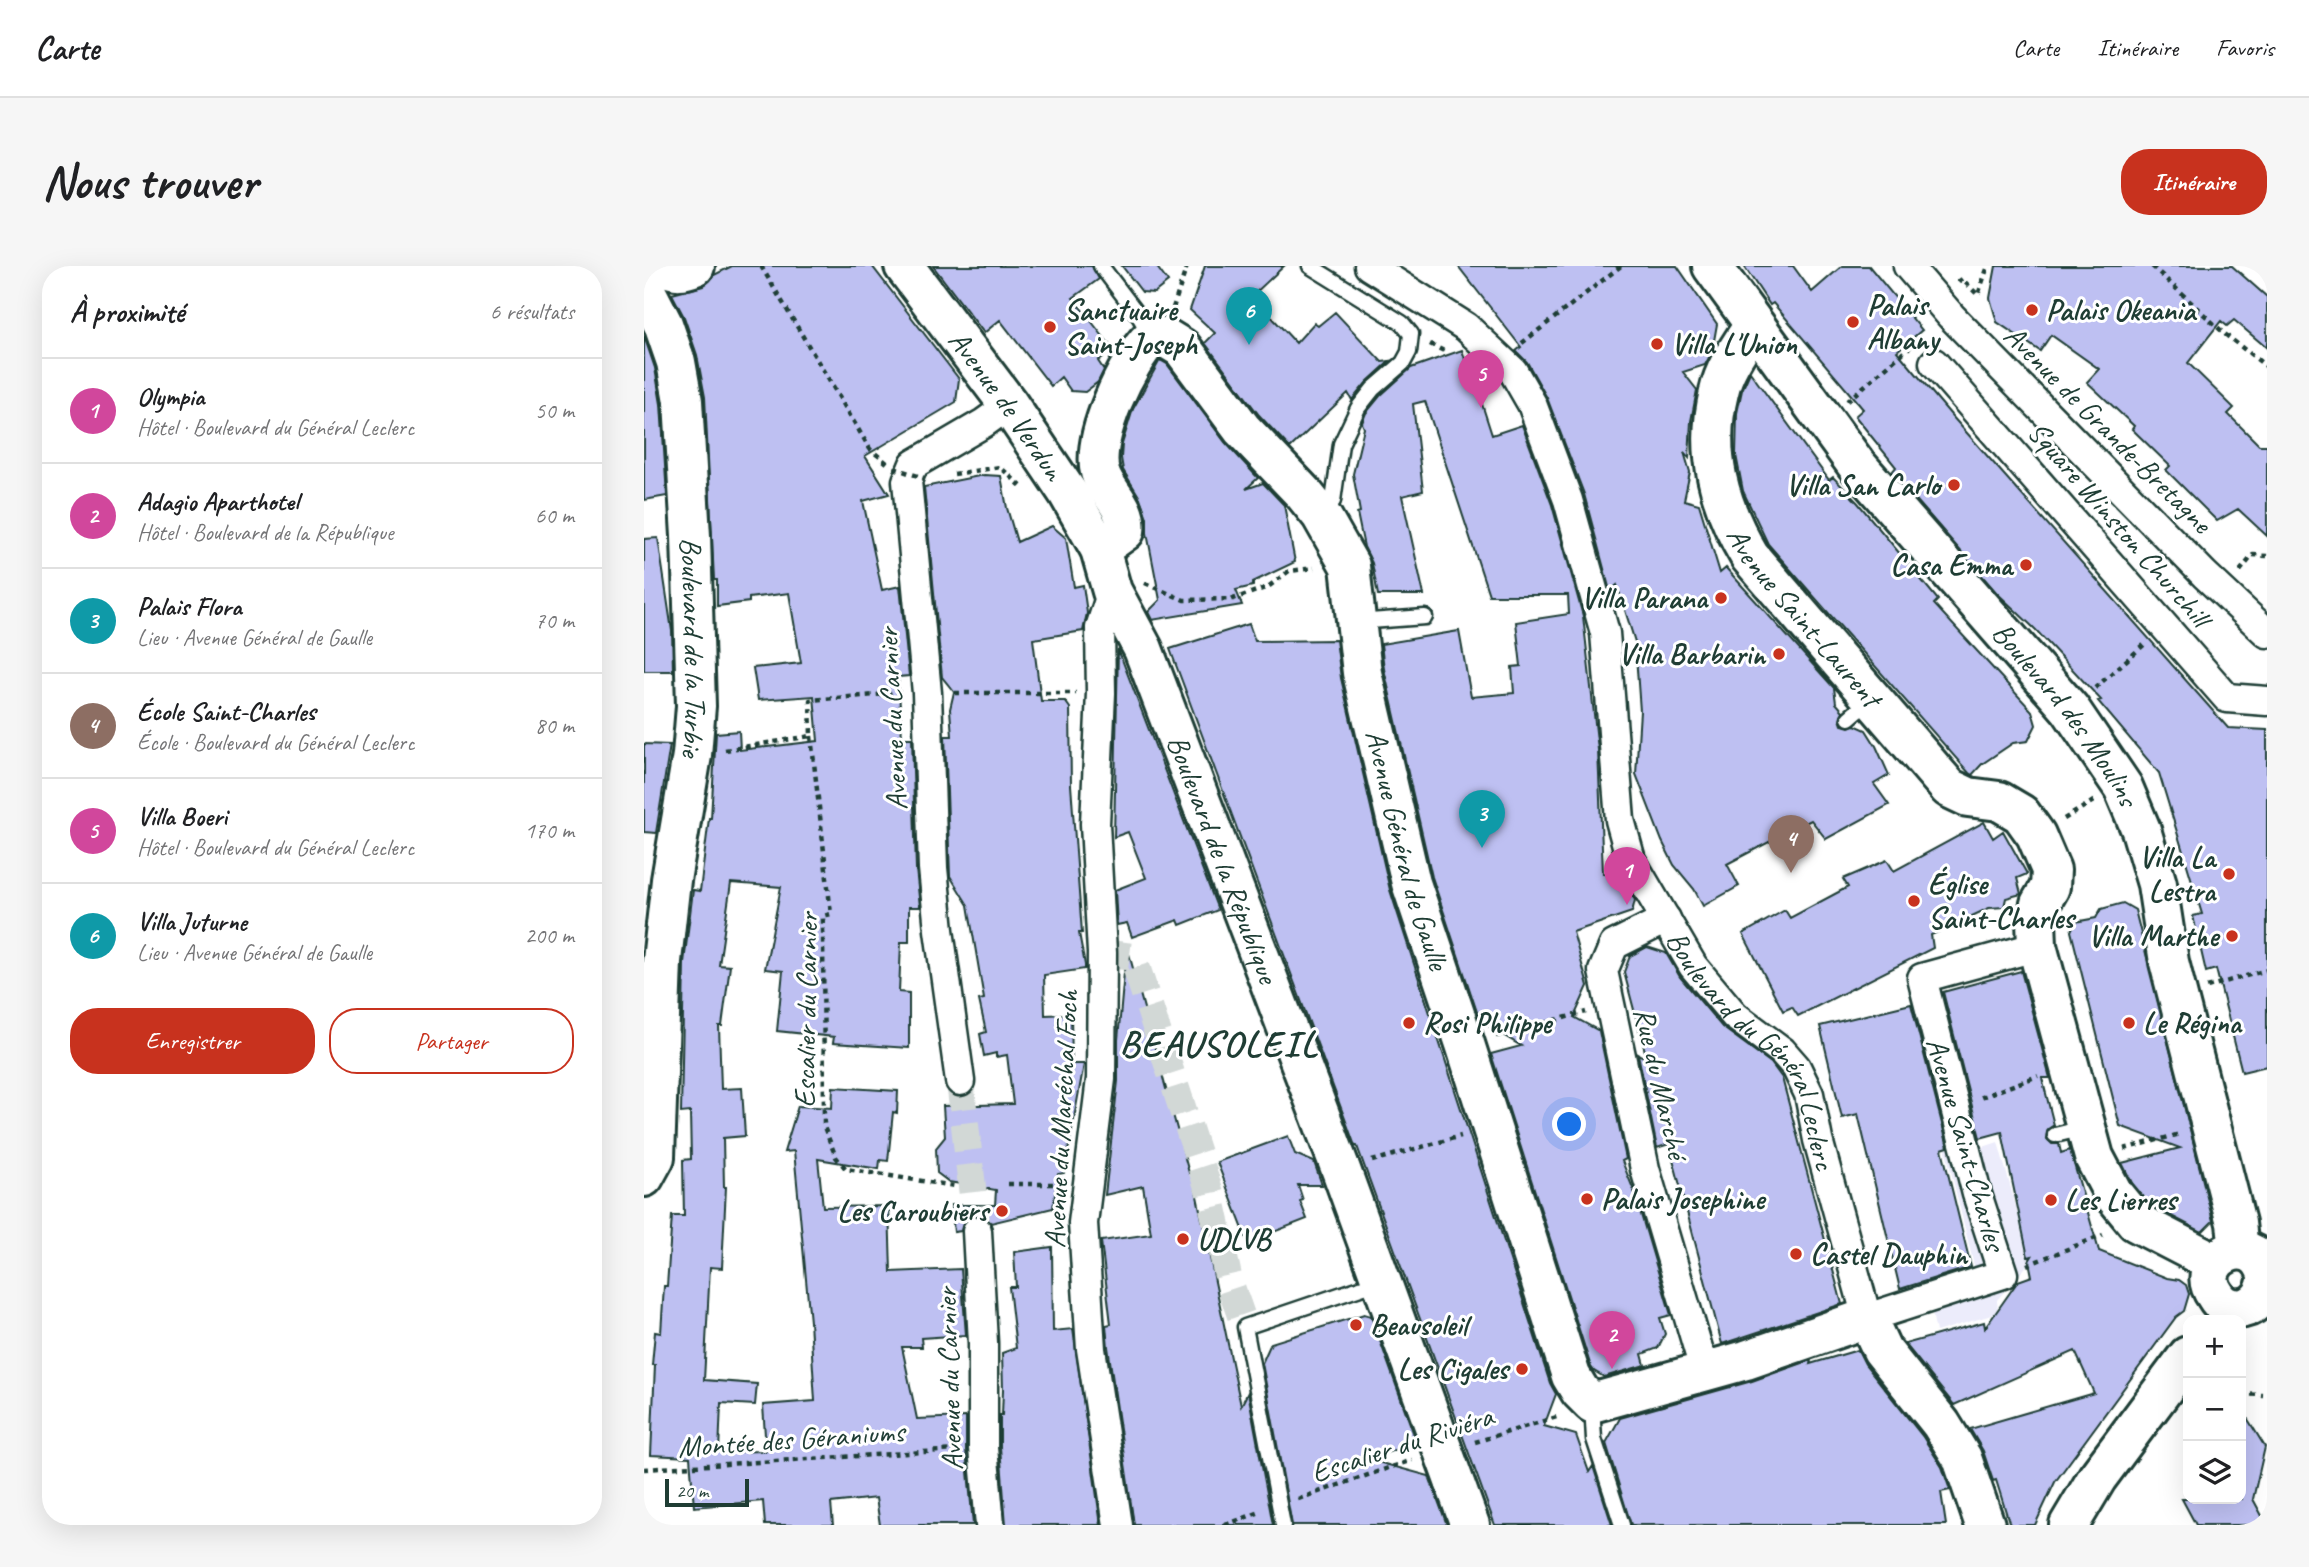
<!DOCTYPE html>
<html lang="fr">
<head>
<meta charset="utf-8">
<style>
  :root { --surface:#fff; --page:#f6f6f6; --text:#202124; --muted:#757577; --line:#e0e0e0; --accent:#c8321e }
  body { margin:0; font-family:Caveat,sans-serif; background:var(--page); color:var(--text) }
  .controls { position:absolute; right:21px; bottom:21px; display:grid; overflow:hidden; border-radius:14px; box-shadow:0 7px 28px #0002 }
  .controls button { width:63px; height:63px; display:grid; place-items:center; padding:0; border:0; border-bottom:2px solid var(--line); background:var(--surface); color:var(--text); font:35px sans-serif }
  .scale { position:absolute; left:21px; bottom:18px; width:84px; box-sizing:border-box; padding-left:7px; border:4px solid #1f3d34; border-top:0; font-size:19px; line-height:24px; white-space:nowrap; color:#1f3d34; -webkit-text-stroke:5px #fff; paint-order:stroke }
  .you { position:absolute; left:926px; top:859px; width:24px; height:24px; margin:-18px; border:5px solid #fff; border-radius:50%; background:#1a73e8; box-shadow:0 0 0 10px #1a73e833 }
  .badge { display:grid; place-items:center; width:46px; height:46px; border-radius:50%; background:var(--accent); color:#fff; font-size:23px; font-weight:700 }
  .pin { position:absolute; translate:-50% -58px; filter:drop-shadow(0 2px 4px #0008) }
  .pin::after { content:''; position:absolute; top:37px; width:24px; height:21px; background:inherit; clip-path:polygon(0 0,100% 0,50% 100%) }
  .list { margin:0; padding:0; list-style:none }
  h2 { display:flex; justify-content:space-between; align-items:center; height:91px; margin:0; padding:0 28px; font-size:30px }
  h2 small { font-size:23px; font-weight:400; color:var(--muted) }
  .list li { display:grid; grid-template-columns:46px 1fr auto; gap:21px; align-items:center; box-sizing:border-box; height:105px; padding:0 28px; border-top:2px solid var(--line) }
  .list b { display:block; font-size:26px; white-space:nowrap }
  .list p { margin:0; font-size:23px; white-space:nowrap; color:var(--muted) }
  .list em { font-size:23px; font-style:normal; color:var(--muted) }
  .actions { display:flex; gap:14px; padding:21px 28px }
  .actions a { flex:1; padding:16px 0; border:2px solid var(--accent); border-radius:28px; text-align:center; font-size:24px; color:var(--accent) }
  .actions .main { background:var(--accent); color:#fff }
  .icon { flex:none; width:38px; height:38px; fill:none; stroke:currentColor; stroke-width:2; stroke-linecap:round; stroke-linejoin:round }
  .map { position:relative; flex:none; width:1623px; height:1259px; overflow:hidden; border-radius:28px }
  header { display:flex; align-items:center; gap:42px; box-sizing:border-box; height:98px; padding:0 35px; background:var(--surface); border-bottom:2px solid var(--line) }
  header strong { font-size:33px }
  nav { display:flex; gap:38px; margin-inline-start:auto; font-size:24px }
  .intro { display:flex; align-items:center; justify-content:space-between; box-sizing:border-box; height:168px; padding:0 42px }
  h1 { margin:0; font-size:49px }
  .button { padding:18px 32px; border-radius:28px; background:var(--accent); color:#fff; font-size:24px; font-weight:700 }
  main { display:flex; gap:42px; padding:0 42px }
  aside { flex:1; background:var(--surface); border-radius:28px; box-shadow:0 7px 28px #0002 }
  .map>svg:first-child { display:block }
  .built { fill:#ececfb }
  .building { fill:#bec0f2; stroke:#1f3d34; stroke-width:2 }
  .lines { fill:none; stroke-linecap:round; stroke-linejoin:round }
  .street-tunnel { stroke:#d2d8d6; stroke-width:28; stroke-dasharray:28 14; stroke-linecap:butt }
  .lane-casing { stroke:#1f3d34; stroke-width:19 }
  .street-casing { stroke:#1f3d34; stroke-width:33 }
  .secondary-casing { stroke:#1f3d34; stroke-width:44 }
  .path { stroke:#1f3d34; stroke-width:4.5; stroke-dasharray:5 5; stroke-linecap:butt }
  .lane { stroke:#fff; stroke-width:14 }
  .street { stroke:#fff; stroke-width:28 }
  .secondary { stroke:#fff; stroke-width:38 }
  .path-bridge { stroke:#1f3d34; stroke-width:4.5; stroke-dasharray:5 5; stroke-linecap:butt }
  .poi-dot { fill:#c8321e; stroke:#fff; stroke-width:2.5 }
  .labels { text-anchor:middle; stroke-width:6; stroke-linejoin:round; paint-order:stroke }
  .poi-label { font-size:30px; font-weight:bold; fill:#1f3d34; stroke:#fff; text-anchor:start }
  .street-label { font-size:30px; fill:#1f3d34; stroke:#fff }
  .district-label { font-size:37px; font-weight:bold; letter-spacing:2px; fill:#1f3d34; stroke:#fff }
</style>
</head>
<body>
<header>
<strong>Carte</strong>
<nav><a>Carte</a><a>Itinéraire</a><a>Favoris</a></nav>
</header>
<div class="intro"><h1>Nous trouver</h1><a class="button">Itinéraire</a></div>
<main>
<aside>
<h2>À proximité<small>6 résultats</small></h2>
<ul class="list">
<li><span class="badge" style="background:#d1479c">1</span><div><b>Olympia</b><p>Hôtel · Boulevard du Général Leclerc</p></div><em>50 m</em></li>
<li><span class="badge" style="background:#d1479c">2</span><div><b>Adagio Aparthotel</b><p>Hôtel · Boulevard de la République</p></div><em>60 m</em></li>
<li><span class="badge" style="background:#0f9aa8">3</span><div><b>Palais Flora</b><p>Lieu · Avenue Général de Gaulle</p></div><em>70 m</em></li>
<li><span class="badge" style="background:#8d6e63">4</span><div><b>École Saint-Charles</b><p>École · Boulevard du Général Leclerc</p></div><em>80 m</em></li>
<li><span class="badge" style="background:#d1479c">5</span><div><b>Villa Boeri</b><p>Hôtel · Boulevard du Général Leclerc</p></div><em>170 m</em></li>
<li><span class="badge" style="background:#0f9aa8">6</span><div><b>Villa Juturne</b><p>Lieu · Avenue Général de Gaulle</p></div><em>200 m</em></li>
</ul>
<div class="actions"><a class="main">Enregistrer</a><a>Partager</a></div>
</aside>
<div class="map">
<svg width="1623" height="1259" viewBox="0 0 1623 1259">
  <rect width="100%" height="100%" fill="#fff"/>
  <filter id="ink" filterUnits="userSpaceOnUse"><feTurbulence type="fractalNoise" baseFrequency=".0143" numOctaves="2"/><feDisplacementMap in="SourceGraphic" scale="14" xChannelSelector="R" yChannelSelector="G"/><feConvolveMatrix kernelMatrix="1 2 1 2 8 2 1 2 1" color-interpolation-filters="sRGB"/></filter>
  <g filter="url(#ink)">
    <path class="built" d="M1299,750l40,131 15,-5 33,119 -34,39 1,13 -62,19 -9,-43 49,-15 -61,-250z"/>
    <path class="building" d="M88,0h140l87,113 -3,23 -91,54 24,38 -26,7 19,89 18,-4 9,90 -11,1 4,61h10l4,131 4,38h-11v35h-8l-2,50 10,1v55l-76,-5 1,-6 -57,-6 6,-60 -18,-2 16,-82 -50,-4 -12,82 11,1 -8,60h-3l2,63 21,-1 3,48 -22,2 1,49h2l-4,81 -12,-1 -6,113 53,4 -2,21 -34,-2 -2,49 47,-1 -3,-46 52,-4 -5,-79 -16,-171 -10,1 14,-46 34,2 1,-21 65,4 -1,22 -4,-1 -5,49 -8,-1 -1,9 -61,-10 5,48 66,-1 2,66 70,-3 5,66 -45,3 1,9h-20l15,72 49,-2v33l7,75h-93l-4,-27 -45,5 2,22h-68l-2,-24 -69,6 -4,-50 -39,-2 4,-90h-3l3,-33 6,1 3,-47h3l5,-70h12l-1,-56 8,-1 -1,-47 -9,1 3,-150 9,-73 7,1 9,-73h2l5,-85 23,-2 1,19 78,-9 -4,-45 -56,4 -5,-32 48,-5 -12,-70 -40,5v4l-32,4v-26h-3l-9,-183 -8,-42 -13,-38 -12,-23 31,-8 11,-11z
      M289,0h159l7,13 -26,19 40,51 -15,12 6,9 -6,12 -13,10 -14,-1 -10,-14 -10,9 -51,-66 -16,13z
      M478,0h34l12,16 -14,11 -12,-1z
      M561,0h79l-32,30 44,47 18,-20 4,3 17,-14 47,50 8,-1 -23,21 -15,18 -4,-7 -58,55 -31,-33 -54,-72 10,-10 -25,-23z
      M814,0h219l40,58 -5,28 -7,13 -22,7 14,18 -6,31 -2,37 -5,-6 6,20 -6,28 15,4 21,69 6,-5 108,120 2,15 7,8 -3,8 2,6 8,2 5,-2 11,5 10,16 13,29 -15,9 15,21 -63,34 -15,-19 -84,44 12,22 -36,20 -9,-17 -20,-24 -12,-24 -26,-67 4,-63 -5,-69 -18,-57 -7,6 -26,-97 -37,-96 -20,-36 -11,-11 5,-4z
      M1100,0h49l19,26 30,-26h27l53,64 -25,21 54,64 277,313 39,2v336l-25,6 -26,-103 -10,3 -13,-56 9,-2 -43,-141 -61,-72 3,-1 -66,-71 -38,-36 -105,-121 4,-5 -41,-51 8,-7 -90,-106 -3,2z
      M1352,0h236l35,31v51l-33,-28 -7,6 -6,-5 -33,42 46,45 -6,6 31,31h8v91l-29,-27 -21,12 -51,-51 4,-4 -38,-37 2,-3 -47,-44 12,-13 -48,-34 -11,16 -43,-29 -7,-24z
      M0,70l11,32 6,36 6,92 -23,4z
      M818,84l6,18 2,-1 22,68 30,-10 30,80 31,111 15,134 5,123h15l17,27 -3,12 -59,20 15,54 -14,31 25,14 27,128 -4,2 12,30 37,124 -11,3 5,16 -7,14 -16,6 3,11 -41,12 -10,-6 -3,-4 -100,-313 30,-8 -41,-25 -48,-144 -48,-208 -3,-25 78,-13 12,66 43,-4 -2,-26 9,-1 -5,-44 53,-8 -1,-19h-79l-64,-194 -12,3 10,87 -21,5 22,99h-46l-6,-32 -8,-16 -7,-34 3,-1 -7,-38 11,-46 -2,-5 4,-10 14,-17 31,-28z
      M516,94l7,4 58,78 33,36 -12,11 17,-6 21,22 11,57 -42,20v4l-17,4 6,15 -90,15 -4,-8 12,-12 -13,-67v-15l-7,-20 -17,-28 -2,-12 1,-14 11,-35z
      M1106,106l79,108 4,-3 25,26 80,97 -4,4 98,107 4,14 -8,16 -15,2 -31,21 -10,11 -3,-2 -201,-229 -25,-53 -7,-36 1,-42 5,-23z
      M340,209l17,1 6,32 10,34 35,-16 14,12 8,49 9,-2 4,28 -4,18 -50,8 8,62h24l5,7 1,77 11,148h-3l6,32v4l-41,6 1,40 26,-1 1,50h12l-20,109 -6,1 -5,34 -62,15 -6,-6 -10,-2 -8,3 -4,5 -2,8 -7,1 -3,-27h44l1,-15 -47,-8 -12,-9 -1,-25 9,-11 -2,-31 70,-2 -6,-49 -11,2v-4l-12,3 -4,-22 6,-2 -7,-32 5,-1 -16,-94 -18,-29 -5,-140h7l-2,-27 4,-17 -12,-15 -18,-190z
      M14,272l14,93 1,40h-29v-132z
      M605,358l6,17 81,-1 5,38 49,212 160,493 6,11 -12,32 32,9 13,37 4,-6 19,59h-117l-138,-379h-2l-11,-30 -174,-467z
      M474,383l100,261 -38,15 -2,-5 -46,17 -5,-14 -10,2 -2,-35 31,-12 -18,-46 -14,5z
      M0,478l26,1 -14,88 -12,-1z
      M1340,556l9,16 10,-7 24,43 -10,4 4,16 -15,4 -2,9 -15,1 -58,27 2,13 -135,68 -6,-9 -9,4 -40,-77 42,-24 5,8 58,-31 -5,-8 44,-19 7,11z
      M1479,637l12,7 78,311 -11,11 -52,-27 -18,-22 -10,-20 58,-15 -60,-22 -49,-195 4,-9 21,-4 5,-9z
      M1003,681l19,6 14,24 42,50 49,36 11,15 60,226 -120,40 -53,-200 -12,4 -19,-94 9,5 -23,-87 6,-16z
      M482,684h2l61,223 3,-1 49,234 7,-14 25,133h-139l-26,-178 -2,-22 5,-1 -10,-83 50,-7 -8,-48 -38,9 13,-114v-41z
      M1377,705l29,107h-8l12,47 -6,4 -2,9 6,6h7l2,9 9,-3 29,101 68,27 12,2 7,5 3,9 -5,17 -8,6 -121,165 -20,43h-25l-14,-45 -3,1 -10,-30 -13,-22 124,-36 -19,-42 -121,54 -49,-61 79,-22 1,6 33,-47 14,-5 -3,-15 3,-5 -4,1 -26,-125 -22,6 -37,-146z
      M1267,738l37,143 -6,2 29,118 -71,22 -42,-175 -16,4 -22,-92z
      M644,870l7,18 19,8 8,23h-24l5,15 -3,1 7,18 -59,23 -31,-80z
      M408,981l1,84 20,-2 28,196h-95l-6,-78v-32h2l1,-25 -1,-37 14,-5 -7,-61h7l-2,-35z
      M720,1048l7,2 46,127 -51,16 63,17 18,49h-155l-30,-162 9,-20z
      M1214,1084l7,14 58,73 19,30 8,23 -9,2 5,33h-315l-25,-82 14,-25 132,-37 59,-21 -1,4z
      M1597,1142l24,39 -12,52 14,26h-71l-14,-26h59z"/>
    <g class="lines">
      <path class="street-tunnel" d="M458,687l31,4 76,233 20,91 16,46
        M316,815l17,150"/>
      <defs>
        <path id="lane" d="M457,0l38,50 12,20
          M666,0l92,57 9,11 -2,18 -6,11 -30,26 -15,19 -17,36 -8,57 -11,12
          M712,356l69,-5
          M1205,452l22,-19
          M1411,869l29,-7
          M948,1139l2,34 28,86
          M639,1259l-38,-198 136,-46"/>
        <g id="street">
          <path id="s1" d="M725,0l97,61 47,44 19,33 36,96 37,133 15,187 11,40 62,106 42,50 47,35 14,16 13,27 9,46 49,178 136,-44 -26,-80 -55,-216 102,-28"/>
          <path d="M1264,0l43,50 254,259 62,58"/>
          <path d="M1290,97l293,335 40,3"/>
          <path d="M468,325l-12,37 1,65 -6,131 7,129 -1,126 -18,144 8,126 27,176"/>
          <path d="M1022,653l-52,26 -11,26 42,198 60,203"/>
          <path d="M316,815l-21,-151 -6,-62 -6,-175 -20,-212 7,-17 70,-41 25,-18"/>
          <path d="M333,965l6,112v105l7,77"/>
        </g>
        <g id="secondary">
          <path d="M20,0c12,6 19,5 31,0"/>
          <path id="s2" d="M260,0l105,139 59,88 32,56 12,42 31,58 198,521 129,355"/>
          <path id="s3" d="M1068,0l144,198 214,245 53,78 18,43 16,54 12,78 67,261 3,27"/>
          <path id="s4" d="M0,21l19,37 13,38 7,39 8,135 5,170 -4,49 -21,125 -9,81 -7,196 -11,20"/>
          <path id="s5" d="M1110,59c-13,20 -30,43 -35,67 -15,61 0,113 31,165l199,231 19,9 31,4 22,13 15,21 15,35 -1,17 -10,17 -4,16 1,26 57,211 20,38 22,27 64,33 13,10"/>
          <path id="s6" d="M456,283l25,-18c4,-24 -19,-38 -25,-59 -9,-34 27,-111 51,-134l13,-1 18,11 60,81 62,65 17,21 29,51 12,107 49,210 54,161 106,332 9,15 12,12 154,-43 121,-42 15,32 59,74 21,34 23,67"/>
          <path d="M1623,1009c-13,-49 -78,-15 -51,21 4,7 10,11 18,12 18,3 32,-12 33,-29"/>
          <path d="M1425,1259l28,-47 91,-122"/>
        </g>
      </defs>
      <use href="#lane" class="lane-casing"/>
      <use href="#street" class="street-casing"/>
      <use href="#secondary" class="secondary-casing"/>
      <path class="path" d="M117,0l109,183 17,14
        M1508,0l74,69 41,32
        M1314,16l4,-3 16,16 10,-29
        M529,42l14,-42
        M878,77l99,-77
        M786,78l14,7
        M1203,135l65,-56
        M310,208l46,-7 21,19
        M1596,305l13,-16 14,1
        M501,317l39,17 49,-1 35,-12 21,-16 25,-3
        M1451,422l51,-45
        M311,427h121
        M167,470l20,178 -8,2 1,211 12,30 10,12 108,17
        M81,484l86,-14 -1,-36 91,-7
        M1420,553l31,-19
        M1563,721l60,-17
        M852,770l90,-24
        M1337,831l57,-21
        M1480,883l56,-15
        M728,895l89,-25
        M364,918h54
        M1383,999l76,-30
        M1597,1128l22,1
        M831,1176l85,-26
        M0,1203l313,-19
        M654,1233l114,-39
        M581,1259l35,-13"/>
      <use href="#lane" class="lane"/>
      <use href="#street" class="street"/>
      <use href="#secondary" class="secondary"/>
      <path class="path-bridge" d="M250,202l30,10"/>
    </g>
  </g>
  <g class="poi-dot">
    <circle cx="1388" cy="44" r="7"/>
    <circle cx="1209" cy="56" r="7"/>
    <circle cx="406" cy="61" r="7"/>
    <circle cx="1013" cy="78" r="7"/>
    <circle cx="1310" cy="219" r="7"/>
    <circle cx="1382" cy="299" r="7"/>
    <circle cx="1077" cy="332" r="7"/>
    <circle cx="1135" cy="388" r="7"/>
    <circle cx="1585" cy="608" r="7"/>
    <circle cx="1270" cy="635" r="7"/>
    <circle cx="1588" cy="670" r="7"/>
    <circle cx="765" cy="757" r="7"/>
    <circle cx="1485" cy="757" r="7"/>
    <circle cx="943" cy="933" r="7"/>
    <circle cx="1407" cy="934" r="7"/>
    <circle cx="358" cy="945" r="7"/>
    <circle cx="539" cy="973" r="7"/>
    <circle cx="1152" cy="988" r="7"/>
    <circle cx="712" cy="1059" r="7"/>
    <circle cx="878" cy="1103" r="7"/>
  </g>
  <g class="labels">
    <g class="poi-label">
      <text x="1223" y="49">Palais<tspan x="1223" dy="34">Albany</tspan></text>
      <text x="420" y="54">Sanctuaire<tspan x="420" dy="34">Saint-Joseph</tspan></text>
      <text x="1402" y="54">Palais Okeania</text>
      <text x="1027" y="88">Villa L'Union</text>
      <text x="1296" y="229" text-anchor="end">Villa San Carlo</text>
      <text x="1368" y="309" text-anchor="end">Casa Emma</text>
      <text x="1063" y="342" text-anchor="end">Villa Parana</text>
      <text x="1121" y="398" text-anchor="end">Villa Barbarin</text>
      <text x="1571" y="601" text-anchor="end">Villa La<tspan x="1571" dy="34">Lestra</tspan></text>
      <text x="1284" y="628">Église<tspan x="1284" dy="34">Saint-Charles</tspan></text>
      <text x="1574" y="680" text-anchor="end">Villa Marthe</text>
      <text x="779" y="767">Rosi Philippe</text>
      <text x="1499" y="767">Le Régina</text>
      <text x="957" y="943">Palais Josephine</text>
      <text x="1421" y="944">Les Lierres</text>
      <text x="344" y="955" text-anchor="end">Les Caroubiers</text>
      <text x="553" y="983">UDLVB</text>
      <text x="1166" y="998">Castel Dauphin</text>
      <text x="726" y="1069">Beausoleil</text>
      <text x="864" y="1113" text-anchor="end">Les Cigales</text>
    </g>
    <g class="street-label">
      <text dy="10" stroke="none"><textPath href="#s2" startOffset="173">Avenue de Verdun</textPath></text>
      <text transform="translate(1464 163) rotate(45)" y="10">Avenue de Grande-Bretagne</text>
      <text transform="translate(1475 258) rotate(49)" y="10">Square Winston Churchill</text>
      <text dy="10" stroke="none"><textPath href="#s5" startOffset="329">Avenue Saint-Laurent</textPath></text>
      <text dy="10" stroke="none"><textPath href="#s4" startOffset="368">Boulevard de la Turbie</textPath></text>
      <text dy="10" stroke="none"><textPath href="#s3" startOffset="572">Boulevard des Moulins</textPath></text>
      <text transform="translate(248 453) rotate(-93)" y="10">Avenue du Carnier</text>
      <text dy="10" stroke="none"><textPath href="#s6" startOffset="844">Avenue Général de Gaulle</textPath></text>
      <text dy="10" stroke="none"><textPath href="#s2" startOffset="679">Boulevard de la République</textPath></text>
      <text transform="translate(162 744) rotate(-89)" y="10">Escalier du Carnier</text>
      <text dy="10" stroke="none"><textPath href="#s1" startOffset="917">Boulevard du Général Leclerc</textPath></text>
      <text transform="translate(1017 817) rotate(77)" y="10">Rue du Marché</text>
      <text transform="translate(417 853) rotate(-87)" y="10">Avenue du Maréchal Foch</text>
      <text transform="translate(1322 878) rotate(74)" y="10">Avenue Saint-Charles</text>
      <text transform="translate(305 1113) rotate(-92)" y="10">Avenue du Carnier</text>
      <text transform="translate(147 1173) rotate(-4)" y="10">Montée des Géraniums</text>
      <text transform="translate(758 1178) rotate(-18)" y="10">Escalier du Riviéra</text>
    </g>
    <g class="district-label">
      <text x="575" y="790">BEAUSOLEIL</text>
    </g>
  </g>
</svg>
<div class="controls">
<button>+</button>
<button>−</button>
<button><svg class="icon" aria-label="layers" viewBox="0 0 24 24"><path d="M12 4l9 5-9 5-9-5zM3 14l9 5 9-5"/></svg></button>
</div>
<div class="scale">20 m</div>
<div class="you"></div>
<div class="pin badge" style="left:983px;top:639px;background:#d1479c">1</div>
<div class="pin badge" style="left:968px;top:1103px;background:#d1479c">2</div>
<div class="pin badge" style="left:838px;top:582px;background:#0f9aa8">3</div>
<div class="pin badge" style="left:1147px;top:607px;background:#8d6e63">4</div>
<div class="pin badge" style="left:837px;top:142px;background:#d1479c">5</div>
<div class="pin badge" style="left:605px;top:79px;background:#0f9aa8">6</div>
</div>
</main>
</body>
</html>
